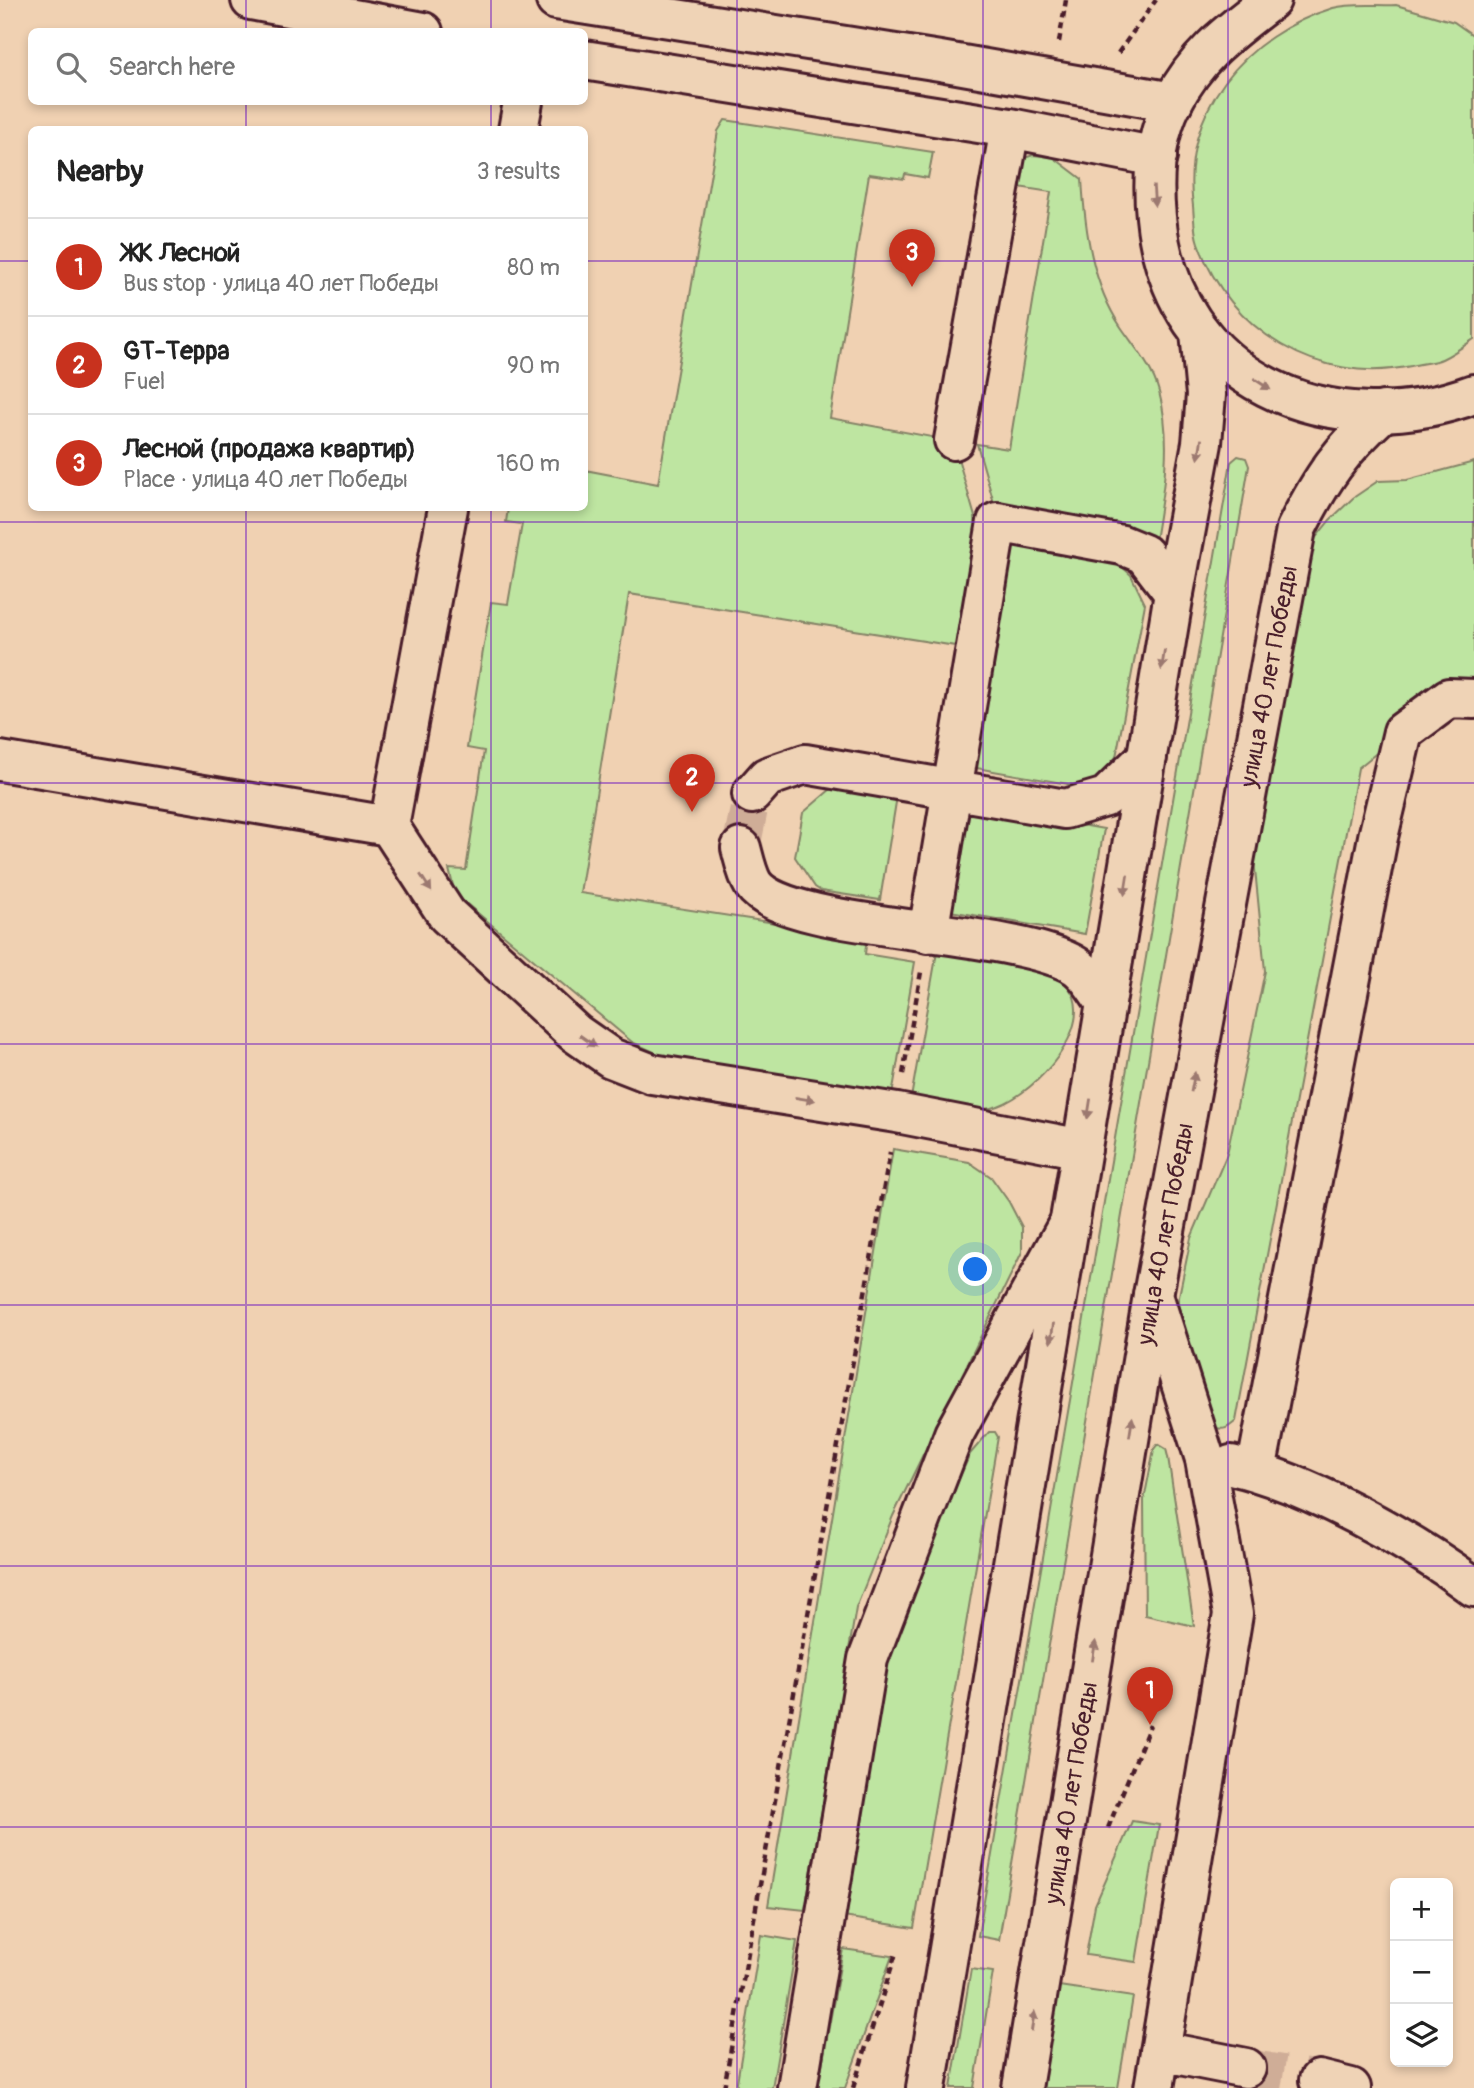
<!DOCTYPE html>
<html lang="en">
<head>
<meta charset="utf-8">
<style>
  :root { --surface:#fff; --page:#f6f6f6; --text:#222; --muted:#767676; --line:#e0e0e0; --accent:#c8321e }
  body { margin:0; font-family:Pangolin,sans-serif; background:var(--page); color:var(--text) }
  .controls { position:absolute; right:21px; bottom:21px; display:grid; overflow:hidden; border-radius:10px; box-shadow:0 4px 10px #0003 }
  .controls button { width:63px; height:63px; display:grid; place-items:center; padding:0; border:0; border-bottom:2px solid var(--line); background:var(--surface); color:var(--text); font:35px sans-serif }
  .you { position:absolute; left:976px; top:1270px; width:24px; height:24px; margin:-18px; border:5px solid #fff; border-radius:50%; background:#1a73e8; box-shadow:0 0 0 10px #1a73e833 }
  .badge { display:grid; place-items:center; width:46px; height:46px; border-radius:50%; background:var(--accent); color:#fff; font-size:23px; font-weight:700 }
  .pin { position:absolute; translate:-50% -58px; filter:drop-shadow(0 2px 4px #0008) }
  .pin::after { content:''; position:absolute; top:37px; width:24px; height:21px; background:inherit; clip-path:polygon(0 0,100% 0,50% 100%) }
  .list { margin:0; padding:0; list-style:none }
  h2 { display:flex; justify-content:space-between; align-items:center; height:91px; margin:0; padding:0 28px; font-size:30px }
  h2 small { font-size:23px; font-weight:400; color:var(--muted) }
  .list li { display:grid; grid-template-columns:46px 1fr auto; gap:21px; align-items:center; box-sizing:border-box; height:98px; padding:0 28px; border-top:2px solid var(--line) }
  .list b { display:block; font-size:26px; white-space:nowrap }
  .list p { margin:0; font-size:23px; white-space:nowrap; color:var(--muted) }
  .list em { font-size:23px; font-style:normal; color:var(--muted) }
  .icon { flex:none; width:38px; height:38px; fill:none; stroke:currentColor; stroke-width:2; stroke-linecap:round; stroke-linejoin:round }
  .map { position:relative; flex:none; width:1474px; height:2088px; overflow:hidden }
  .search { position:absolute; background:var(--surface); box-shadow:0 4px 10px #0003; left:28px; top:28px; width:560px; height:77px; display:flex; align-items:center; gap:18px; box-sizing:border-box; padding:0 24px; border-radius:10px; color:var(--muted); font-size:26px }
  .panel { position:absolute; background:var(--surface); box-shadow:0 4px 10px #0003; left:28px; top:126px; width:560px; height:385px; border-radius:10px }
  .map>svg:first-child { display:block }
  .green { fill:#bee5a1; stroke:#848266; stroke-width:2 }
  .lines { fill:none; stroke-linecap:round; stroke-linejoin:round }
  .minor-tunnel { stroke:#cfad97; stroke-width:38; stroke-dasharray:38 19; stroke-linecap:butt }
  .minor-casing { stroke:#4a1f2b; stroke-width:44 }
  .major-casing { stroke:#4a1f2b; stroke-width:44 }
  .path { stroke:#4a1f2b; stroke-width:4.5; stroke-dasharray:7 5; stroke-linecap:butt }
  .minor { stroke:#efd3b6; stroke-width:38 }
  .major { stroke:#efd3b6; stroke-width:38 }
  .oneway { fill:#9c7970 }
  .grid { fill:none; stroke:#7b2cbf; stroke-width:2; stroke-opacity:0.55 }
  .labels { text-anchor:middle; stroke-width:6; stroke-linejoin:round; paint-order:stroke }
  .street-label { font-size:24px; fill:#4a1f2b; stroke:#efd3b6 }
</style>
</head>
<body>
<div class="map">
<svg width="1474" height="2088" viewBox="0 0 1474 2088">
  <rect width="100%" height="100%" fill="#f0d1b2"/>
  <filter id="ink" filterUnits="userSpaceOnUse"><feTurbulence type="fractalNoise" baseFrequency=".0143" numOctaves="2"/><feDisplacementMap in="SourceGraphic" scale="14" xChannelSelector="R" yChannelSelector="G"/><feConvolveMatrix kernelMatrix="1 2 1 2 8 2 1 2 1" color-interpolation-filters="sRGB"/></filter>
  <g filter="url(#ink)">
    <path class="green" d="M1396,5l58,17 20,14v303c-10,7 -21,15 -32,20 -9,4 -21,4 -31,7 -92,20 -182,-35 -213,-123 -4,-11 -4,-25 -5,-37 -13,-95 52,-171 140,-198 18,-5 44,-2 63,-3z
      M725,120l208,32 -5,26 -23,-4 -1,5 -35,-5 -39,244 123,23 22,76 4,29 -17,101 -333,-53 -49,299 287,44 -2,17 50,8 -23,133 -225,-37 -35,-16 -170,-142 -8,-10 -5,-21 17,1 18,-119 -17,-3 24,-146 17,2 14,-80 -16,-2 2,-14h76l1,-38 73,14 60,-353z
      M1033,155l20,2 29,22c3,51 10,105 39,148 15,22 31,39 38,65 14,51 4,102 -5,154l-11,-12 -12,-7 -137,-24 -17,-59 32,5 42,-257 -39,-6 10,-27z
      M1238,456l8,2 3,8 -250,1474 -21,-4 253,-1474z
      M1474,462v225l-15,-1 -101,82 -122,653c-8,7 -12,10 -23,6l-40,-102 18,-87 36,-84 38,-183 -11,-112 50,-290 10,-29 16,-20 23,-22 25,-17 29,-1z
      M1006,538l113,26 12,11 14,29 -29,153 -17,21 -14,9 -120,-21z
      M832,788l65,8 -17,104 -59,-9 -6,-4 -20,-30 8,-44z
      M962,804l142,25 -19,105 -141,-24z
      M938,946l116,26c7,7 16,14 20,25 14,41 -46,103 -83,111 -25,5 -55,-6 -80,-10z
      M893,1149l76,13 22,15 18,25 13,25v25l-129,264 -37,92 -51,302 -37,-4z
      M989,1432h6l3,5 -84,491 -71,-11 44,-253 16,-57 67,-153z
      M1158,1444l8,5 2,8 26,169 -49,-11 -1,-115 10,-51z
      M1132,1821l27,4 -23,137 -50,-7 9,-50z
      M761,1935l36,6 -25,147h-36z
      M843,1949l49,7 -47,132h-27z
      M971,1969l22,3 -19,116h-23z
      M1059,1986l74,11 -15,91h-75z"/>
    <g class="lines">
      <path class="minor-tunnel" d="M741,848l11,-54
        M1246,2068l73,12"/>
      <defs>
        <path id="minor" d="M251,0l172,32
          M556,0l384,61 233,41
          M584,60l426,68
          M518,130l5,-28
          M954,440l56,-312 147,29
          M448,508l-59,318 58,89 128,118 36,25 41,16 245,39 185,36
          M0,761l389,65
          M752,794l15,-17 38,-13 260,45 41,-12 41,-40
          M741,848c3,11 6,26 12,36 32,48 261,43 323,82 12,8 22,26 30,37
          M928,933l69,-411 125,23 22,9 30,39
          M1153,1295l52,164 28,155 -79,474
          M1231,1465c76,17 180,75 243,122
          M1256,1471l122,-634 25,-105 46,-34 25,1
          M1160,2051l86,17
          M1319,2080l32,8
          M797,2088l71,-429 86,-225 112,-206"/>
        <g id="major">
          <path d="M1271,0c-42,32 -74,55 -99,103 -17,35 -20,76 -16,114 16,164 174,230 318,177"/>
          <path d="M926,2088l248,-1495 28,-150 4,-48 -6,-63"/>
          <path id="s1" d="M1022,2088l131,-793 143,-766c26,-52 45,-79 88,-118"/>
        </g>
      </defs>
      <use href="#minor" class="minor-casing"/>
      <use href="#major" class="major-casing"/>
      <path class="path" d="M1059,42l7,-42
        M1118,53l38,-53
        M903,1074l18,-102
        M1108,1828l42,-103
        M724,2088l166,-936
        M853,2088l43,-135"/>
      <use href="#minor" class="minor"/>
      <use href="#major" class="major"/>
    </g>
    <defs><path id="oneway-solid" d="M-6-.8H1V-3.2L6.5 0L1 3.2V.8H-6Z" transform="scale(1.75)"/></defs>
    <g class="oneway">
      <use href="#oneway-solid" transform="translate(1154 196) rotate(86)"/>
      <use href="#oneway-solid" transform="translate(1262 384) rotate(33)"/>
      <use href="#oneway-solid" transform="translate(1200 449) rotate(99)"/>
      <use href="#oneway-solid" transform="translate(1163 660) rotate(99)"/>
      <use href="#oneway-solid" transform="translate(426 883) rotate(57)"/>
      <use href="#oneway-solid" transform="translate(1126 885) rotate(99)"/>
      <use href="#oneway-solid" transform="translate(588 1041) rotate(35)"/>
      <use href="#oneway-solid" transform="translate(1193 1082) rotate(-79)"/>
      <use href="#oneway-solid" transform="translate(805 1099) rotate(9)"/>
      <use href="#oneway-solid" transform="translate(1089 1109) rotate(99)"/>
      <use href="#oneway-solid" transform="translate(1052 1333) rotate(99)"/>
      <use href="#oneway-solid" transform="translate(1131 1427) rotate(-81)"/>
      <use href="#oneway-solid" transform="translate(1094 1651) rotate(-81)"/>
      <use href="#oneway-solid" transform="translate(1033 2021) rotate(-81)"/>
    </g>
  </g>
  <path class="grid" d="M246,0v32M491,0v32M737,0v2088M983,0v2088M1228,0v2088M246,102v28M491,102v28M0,261h32M584,261h890M246,508v1580M491,508v1580M0,522h1474M0,783h1474M0,1044h1474M0,1305h1474M0,1566h1474M0,1827h1474"/>
  <g class="labels">
    <g class="street-label">
      <text dy="8" stroke="none"><textPath href="#s1" startOffset="1433">улица 40 лет Победы</textPath></text>
      <text dy="8" stroke="none"><textPath href="#s1" startOffset="866">улица 40 лет Победы</textPath></text>
      <text dy="8" stroke="none"><textPath href="#s1" startOffset="299">улица 40 лет Победы</textPath></text>
    </g>
  </g>
</svg>
<div class="controls">
<button>+</button>
<button>−</button>
<button><svg class="icon" aria-label="layers" viewBox="0 0 24 24"><path d="M12 4l9 5-9 5-9-5zM3 14l9 5 9-5"/></svg></button>
</div>
<div class="you"></div>
<div class="pin badge" style="left:1150px;top:1725px">1</div>
<div class="pin badge" style="left:692px;top:812px">2</div>
<div class="pin badge" style="left:912px;top:287px">3</div>
<div class="search"><svg class="icon" aria-label="search" viewBox="0 0 24 24"><circle cx="10" cy="10" r="6"/><path d="M15 15l6 6"/></svg>Search here</div>
<section class="panel">
<h2>Nearby<small>3 results</small></h2>
<ul class="list">
<li><span class="badge">1</span><div><b>ЖК Лесной</b><p>Bus stop · улица 40 лет Победы</p></div><em>80 m</em></li>
<li><span class="badge">2</span><div><b>GT-Терра</b><p>Fuel</p></div><em>90 m</em></li>
<li><span class="badge">3</span><div><b>Лесной (продажа квартир)</b><p>Place · улица 40 лет Победы</p></div><em>160 m</em></li>
</ul>
</section>
</div>
</body>
</html>
